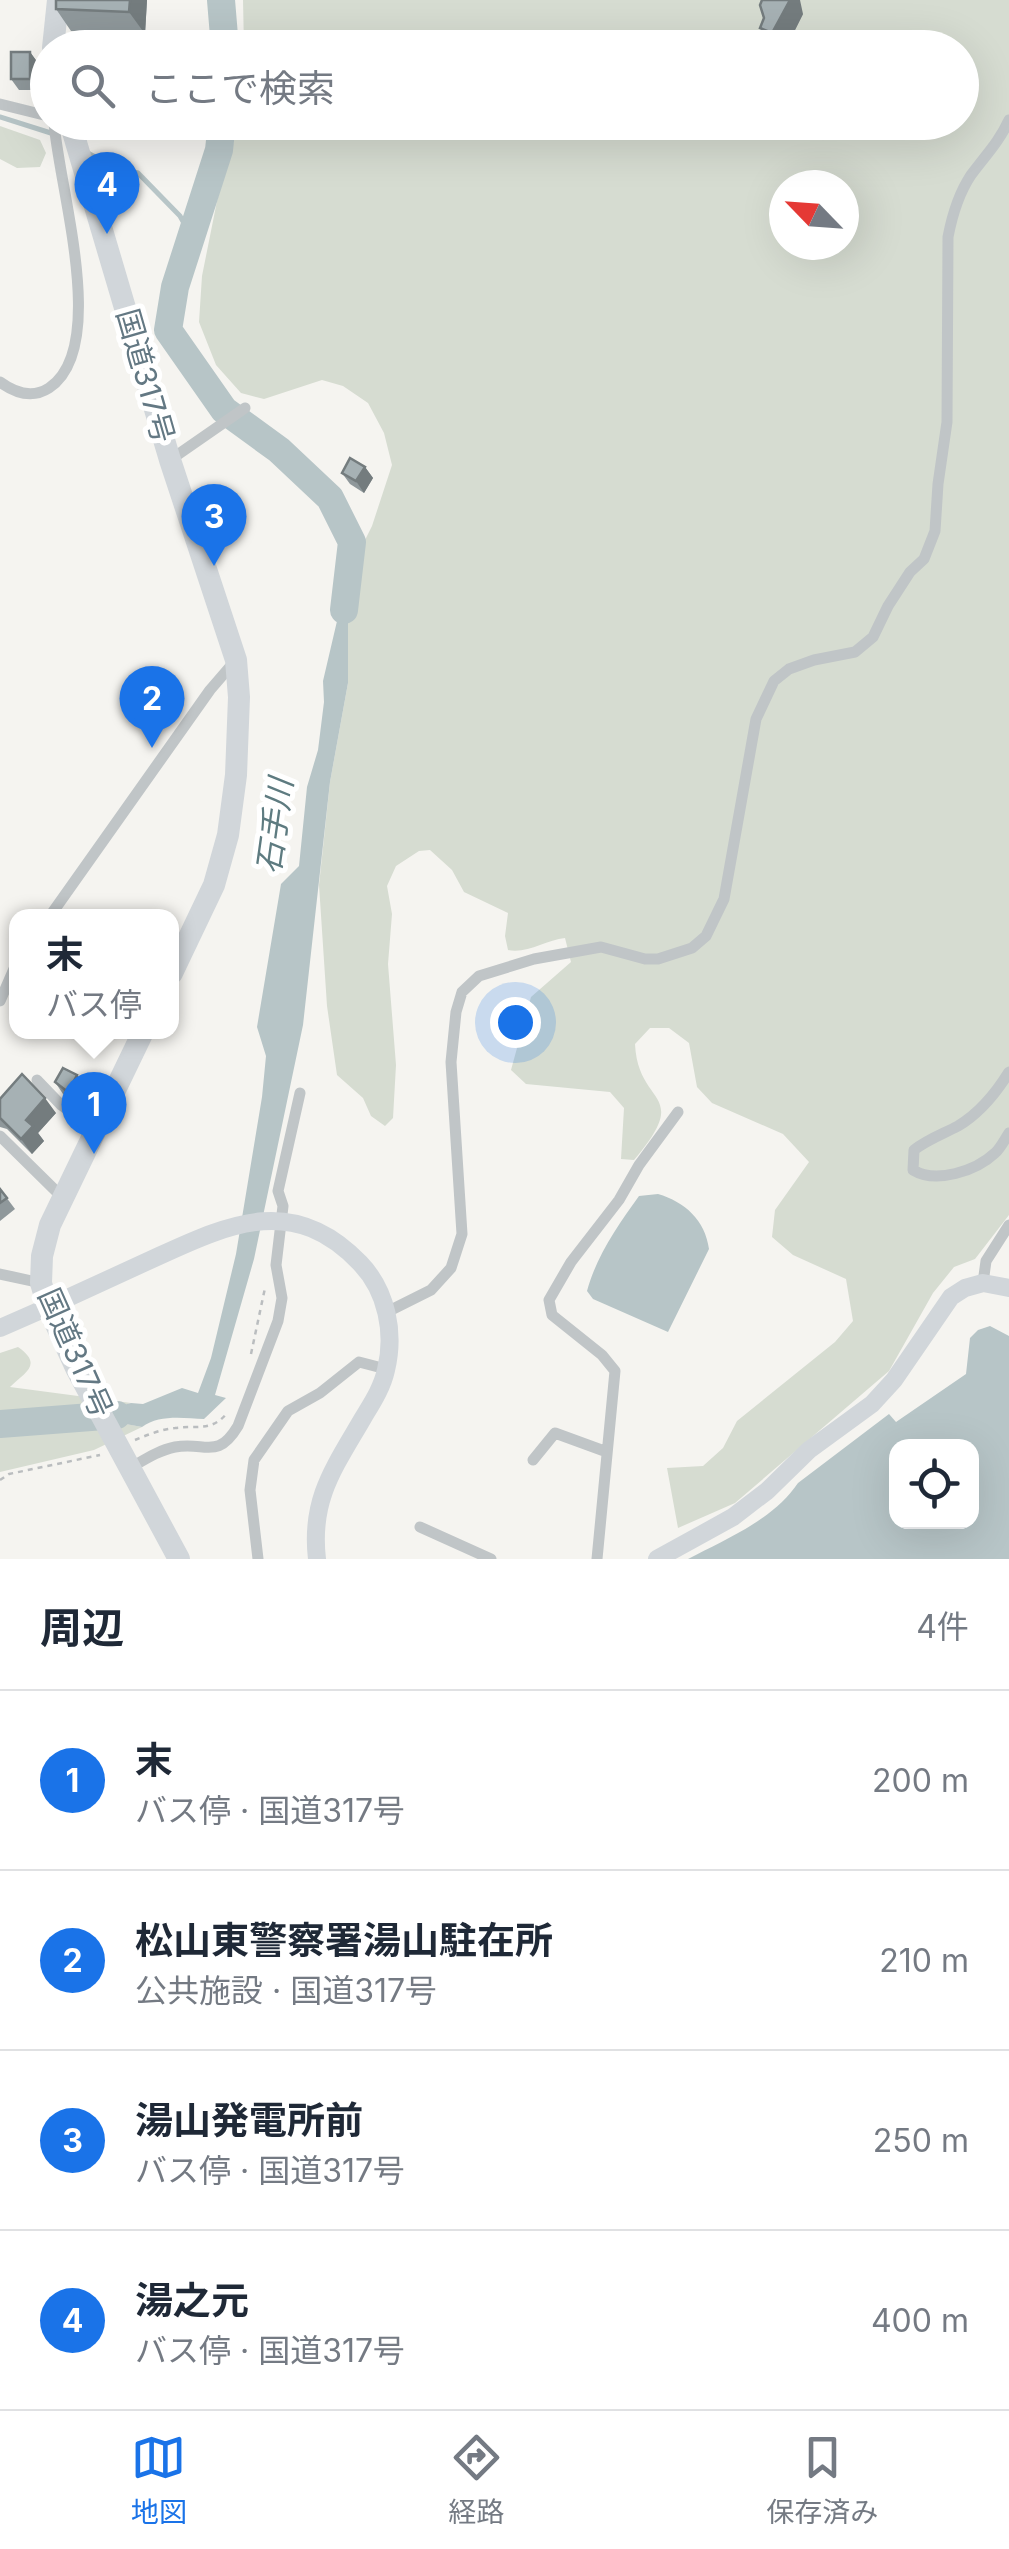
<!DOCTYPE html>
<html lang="ja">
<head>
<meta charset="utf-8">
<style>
  :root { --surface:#fff; --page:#f6f6f7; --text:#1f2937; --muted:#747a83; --line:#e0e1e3; --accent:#1a73e8 }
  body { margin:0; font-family:Inter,"Noto Sans JP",sans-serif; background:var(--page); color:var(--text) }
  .controls { position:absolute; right:30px; bottom:30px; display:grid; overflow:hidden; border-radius:20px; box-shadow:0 10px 40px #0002 }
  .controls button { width:90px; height:90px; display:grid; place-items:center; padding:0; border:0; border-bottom:2px solid var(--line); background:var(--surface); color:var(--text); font:50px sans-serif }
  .compass { position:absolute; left:769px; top:170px; width:90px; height:90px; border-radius:50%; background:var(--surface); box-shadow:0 10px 40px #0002; rotate:295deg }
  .you { position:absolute; left:515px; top:1022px; width:35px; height:35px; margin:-25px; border:8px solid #fff; border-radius:50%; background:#1a73e8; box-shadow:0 0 0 15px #1a73e833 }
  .badge { display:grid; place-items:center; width:65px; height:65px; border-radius:50%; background:var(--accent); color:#fff; font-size:32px; font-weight:700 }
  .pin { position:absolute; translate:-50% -82px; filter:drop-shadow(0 2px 5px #0008) }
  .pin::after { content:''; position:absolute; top:52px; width:35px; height:30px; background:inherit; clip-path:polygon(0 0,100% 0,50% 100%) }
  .popup { position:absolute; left:9px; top:909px; width:170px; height:130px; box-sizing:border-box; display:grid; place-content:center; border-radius:20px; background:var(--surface); filter:drop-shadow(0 2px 8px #0005); font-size:32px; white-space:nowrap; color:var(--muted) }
  .popup b { font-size:38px; color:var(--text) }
  .popup::after { content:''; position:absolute; left:50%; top:100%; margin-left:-20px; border:20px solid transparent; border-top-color:var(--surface) }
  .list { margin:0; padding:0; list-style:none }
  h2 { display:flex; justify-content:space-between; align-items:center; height:130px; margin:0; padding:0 40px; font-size:42px }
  h2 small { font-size:32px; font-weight:400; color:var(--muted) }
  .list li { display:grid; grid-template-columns:65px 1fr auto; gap:30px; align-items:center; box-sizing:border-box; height:180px; padding:0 40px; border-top:2px solid var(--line) }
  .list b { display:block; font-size:38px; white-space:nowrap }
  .list p { margin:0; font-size:32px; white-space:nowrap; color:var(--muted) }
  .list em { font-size:32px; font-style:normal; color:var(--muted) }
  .icon { flex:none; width:55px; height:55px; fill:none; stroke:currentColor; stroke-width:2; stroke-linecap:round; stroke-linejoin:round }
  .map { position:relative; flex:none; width:1009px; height:1559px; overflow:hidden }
  .search { position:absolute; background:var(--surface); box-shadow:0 10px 40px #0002; left:30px; right:30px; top:30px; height:110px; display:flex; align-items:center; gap:25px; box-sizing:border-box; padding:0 35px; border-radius:55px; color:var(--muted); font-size:38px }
  .sheet { height:850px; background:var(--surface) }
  nav { display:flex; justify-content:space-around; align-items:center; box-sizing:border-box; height:140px; border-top:2px solid var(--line); background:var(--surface); font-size:28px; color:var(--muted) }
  nav a { display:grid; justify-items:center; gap:5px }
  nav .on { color:var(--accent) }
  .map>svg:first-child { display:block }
  .green { fill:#d6dcd1; fill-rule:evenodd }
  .water { fill:#b7c5c7; fill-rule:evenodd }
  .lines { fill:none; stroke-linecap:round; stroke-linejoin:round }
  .stream { stroke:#b7c5c7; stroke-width:5 }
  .river { stroke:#b7c5c7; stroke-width:28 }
  .path { stroke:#babdbf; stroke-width:2.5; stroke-dasharray:5 5; stroke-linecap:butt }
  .street { stroke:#c0c5c7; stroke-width:11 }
  .secondary { stroke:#d1d6da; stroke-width:18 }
  .primary { stroke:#d1d6da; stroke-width:18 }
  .highway { stroke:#d1d6da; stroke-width:22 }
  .wall { fill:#8f989b }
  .shaded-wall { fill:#747c7e }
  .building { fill:#a6b1b4; stroke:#747c7e; stroke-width:2.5 }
  .labels { text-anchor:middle; stroke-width:10; stroke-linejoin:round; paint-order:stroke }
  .street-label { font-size:30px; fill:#637883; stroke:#fff }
  .water-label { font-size:32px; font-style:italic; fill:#5e7b80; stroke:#fff }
</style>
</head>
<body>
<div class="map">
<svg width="1009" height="1559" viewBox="0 0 1009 1559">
  <rect width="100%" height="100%" fill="#f5f4f0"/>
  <path class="green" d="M243,0h766v1215l-34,44 -21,8 -21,26 -44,78 -154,132 -57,25 -11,-60 36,-2 20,-18 14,-27 98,-79 18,-21 -7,-42 -53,-24 -21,-18 3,-27 34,-48 -26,-28 -71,-31 -15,-16 -8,-44 -20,-15h-19l-15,16c3,64 58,46 -1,116l-13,-1 3,-51 -14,-16 -84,-8 -15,-14 20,-73 40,-35 -6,-24c-19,2 -38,16 -57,12l-3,-14 3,-23 -44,-21 -12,-22 -22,-20 -11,1 -23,15 -9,20 5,28 -4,50 8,101 -3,53 -8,8 -14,-10 -8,-18 -26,-23 -10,-69 -8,-121 11,-103 18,-99v-109l24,-48 20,-61 -8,-32 -16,-30 -25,-17 -21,-6 -58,19 -23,-6 -25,-28 -17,-43 3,-46 15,-75 22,-78 723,-1v-74l-718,-1zM784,185h60v60h-60z
    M0,126l40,14 6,13 -6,14 -23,1 -17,-9z
    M18,1347c26,18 6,26 -8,40l121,16 -47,13 58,11 -48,23 -94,22v-119z"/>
  <path class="water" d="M348,574v109l-18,99 -27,243 -49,234 -39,136 11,3 -22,21c-20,-1 -45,-5 -62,8l-60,-11 49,-13 12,1 39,-16 16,5 13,-35 25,-104 26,-157 4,-41 -9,-29 24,-143 18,-18 8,-79 11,-37 6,-48 -1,-21z
    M658,1194c27,8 47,26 51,55l-41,83 -75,-33 -6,-8c9,-34 31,-66 52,-95z
    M990,1326l19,10v223h-321c38,-20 85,-39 110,-76l91,-69 7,8 70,-48 4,-36 8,-8zM896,1446h76v76h-76z"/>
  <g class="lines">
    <path class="stream" d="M0,117l54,17
      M86,152l29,16 23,5 42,43 10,18"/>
    <path class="river" d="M221,0l4,48
      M222,122l-3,28 -44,137 -7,43 56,80 55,40 51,48 22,44 -8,68
      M0,1424l117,-9"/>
    <path class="path" d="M251,1354l14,-66
      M135,1440c12,-5 27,-11 40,-12 24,-3 37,4 53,-16
      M0,1480l9,-6 91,-19"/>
    <path class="street" d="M0,104l48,12
      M0,382c15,11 32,17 49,6 61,-40 9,-203 5,-266
      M170,460l75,-52
      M50,916l160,-226 25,-29
      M0,1001l17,-39
      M1009,1072c-13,21 -29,41 -51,54 -15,8 -30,13 -44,24l-1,20c23,14 63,1 82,-17 5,-4 10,-14 14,-20
      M37,1080l24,25 35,24
      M0,1136l63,62
      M0,1274l41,9
      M983,1283l3,-22 23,-36
      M387,1312l44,-22 20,-22 11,-34 -11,-172 5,-50 6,-20 17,-16 55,-17 67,-12 44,12h13l34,-11 14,-12 18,-37 32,-180 18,-38 15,-12 25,-9 41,-8 18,-15 15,-31 22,-34 14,-13 11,-28 3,-47 9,-62 1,-185c4,-21 11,-44 23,-62 14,-19 28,-33 38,-55
      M533,1460l22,-27 52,19
      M130,1468c14,-8 29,-18 45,-21 30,-6 42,14 63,-21l40,-105 4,-23 -6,-33 7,-59 -5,-15 22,-98
      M420,1527l71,32
      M258,1559l-8,-69 4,-30 34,-49 32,-18 39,-31 27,7
      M597,1559l18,-188 -13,-16 -50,-40 -3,-15 22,-38 48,-62 20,-35 39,-53"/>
    <path class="secondary" d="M48,1307c37,-17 74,-34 111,-51 74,-34 136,-61 201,7 27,28 35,70 26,107 -4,18 -14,33 -23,48 -29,50 -53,81 -46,141
      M657,1559l76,-42 34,-26 42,-41 63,-46 22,-24 57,-83 14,-9 18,-5 26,5"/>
    <path class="primary" d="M0,1328l48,-21"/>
    <path class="highway" d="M53,48l5,-48
      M70,122l100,338 66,200 3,37 -3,78 -8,60 -14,50 -42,88
      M143,1032l-93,193 -8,31 -1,27 7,24 28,61 103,191"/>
  </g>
  <path class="wall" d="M56,0h91l-2,34 -74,-3 -15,-22z
    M803,14l-17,34h-8l-6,-3 -12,-17 4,-10z
    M30,52l8,11v27h-19l-8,-11z
    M365,467l8,11 -9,15 -14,-9 -8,-11z
    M77,1075l8,12 -9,17 -13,-10 -8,-12z
    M0,1099l56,14 -18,20 6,8 -12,13 -25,-25 -7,-2z
    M0,1189l15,20 -15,12z"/>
  <path class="shaded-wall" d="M130,0h17l-2,34 -16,-22z
    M790,0h10l3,14 -17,34h-3l-11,-15z
    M30,52l8,11v27l-8,-11z
    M365,467l8,11 -9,15 -8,-12z
    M77,1075l8,12 -9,17 -8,-12z
    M45,1098l11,15 -18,20 6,8 -12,13 -11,-15 5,-19z"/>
  <path class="building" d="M56,0h74l-1,12 -73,-3z
    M762,0h28l-18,33 -12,-5 4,-10 -4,-13z
    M11,52h19v27h-19z
    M350,458l15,9 -9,14 -14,-8z
    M63,1068l14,7 -9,17 -13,-10z
    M22,1074l23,24 -19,22 7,6 -12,13 -21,-21v-19z
    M0,1189l7,9 -7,5z"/>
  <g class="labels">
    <g class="street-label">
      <text transform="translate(145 376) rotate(74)" y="10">国道317号</text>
      <text transform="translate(75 1353) rotate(66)" y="10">国道317号</text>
    </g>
    <g class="water-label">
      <text transform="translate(275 826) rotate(-82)" y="11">石手川</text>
    </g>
  </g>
</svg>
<div class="controls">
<button><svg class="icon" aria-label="locate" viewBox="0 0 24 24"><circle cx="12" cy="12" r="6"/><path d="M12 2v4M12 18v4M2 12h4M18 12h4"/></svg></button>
</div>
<svg class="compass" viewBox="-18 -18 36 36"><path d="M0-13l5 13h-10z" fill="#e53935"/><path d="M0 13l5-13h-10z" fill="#747a83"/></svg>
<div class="you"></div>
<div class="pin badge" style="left:94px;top:1154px">1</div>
<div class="popup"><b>末</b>バス停</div>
<div class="pin badge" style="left:152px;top:748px">2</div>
<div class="pin badge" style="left:214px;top:566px">3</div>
<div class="pin badge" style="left:107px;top:234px">4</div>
<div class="search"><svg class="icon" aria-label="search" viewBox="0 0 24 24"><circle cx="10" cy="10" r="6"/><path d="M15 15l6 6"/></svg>ここで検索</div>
</div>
<section class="sheet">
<h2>周辺<small>4件</small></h2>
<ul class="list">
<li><span class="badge">1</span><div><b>末</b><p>バス停 · 国道317号</p></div><em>200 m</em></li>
<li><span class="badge">2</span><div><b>松山東警察署湯山駐在所</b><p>公共施設 · 国道317号</p></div><em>210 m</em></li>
<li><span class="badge">3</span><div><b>湯山発電所前</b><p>バス停 · 国道317号</p></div><em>250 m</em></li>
<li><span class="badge">4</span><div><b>湯之元</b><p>バス停 · 国道317号</p></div><em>400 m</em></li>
</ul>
</section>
<nav>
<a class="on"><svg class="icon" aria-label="map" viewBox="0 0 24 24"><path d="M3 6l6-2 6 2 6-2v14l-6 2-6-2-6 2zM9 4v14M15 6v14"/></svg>地図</a>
<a><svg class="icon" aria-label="directions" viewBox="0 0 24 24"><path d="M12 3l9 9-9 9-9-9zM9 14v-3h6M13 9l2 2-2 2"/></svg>経路</a>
<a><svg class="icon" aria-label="saved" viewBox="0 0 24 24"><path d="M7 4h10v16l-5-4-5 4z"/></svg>保存済み</a>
</nav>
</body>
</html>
